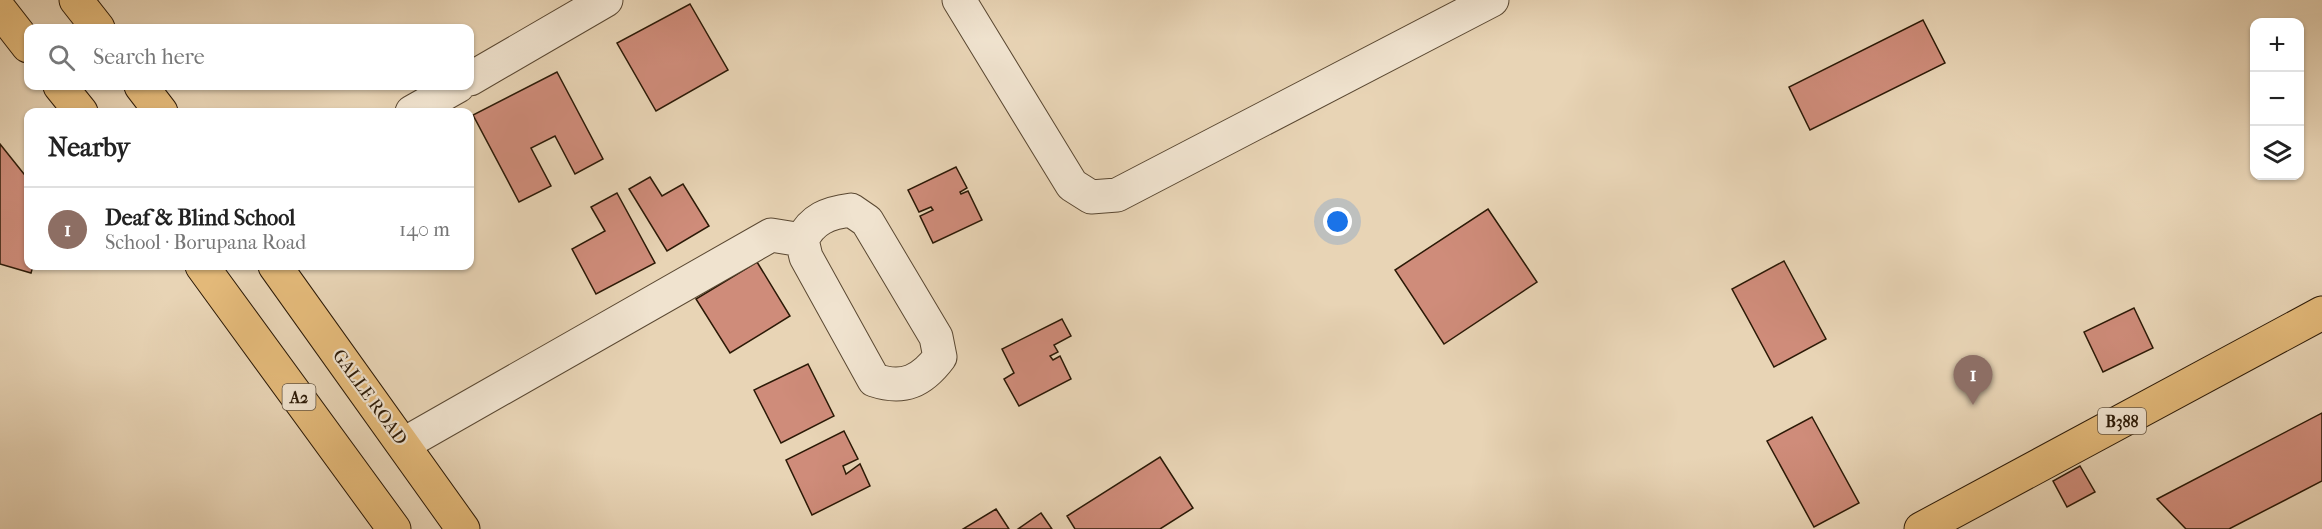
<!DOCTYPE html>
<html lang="en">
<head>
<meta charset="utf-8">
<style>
  :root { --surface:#fff; --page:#f2f2f2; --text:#222; --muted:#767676; --line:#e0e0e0; --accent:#8f2418 }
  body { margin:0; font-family:"IM FELL French Canon",serif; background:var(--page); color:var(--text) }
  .controls { position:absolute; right:18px; top:18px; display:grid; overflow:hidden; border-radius:12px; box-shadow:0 2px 4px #0004 }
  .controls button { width:54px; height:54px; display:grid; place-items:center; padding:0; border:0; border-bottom:2px solid var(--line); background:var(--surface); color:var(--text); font:30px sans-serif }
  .you { position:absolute; left:1338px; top:222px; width:21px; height:21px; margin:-15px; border:4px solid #fff; border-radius:50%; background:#1a73e8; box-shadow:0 0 0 9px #1a73e833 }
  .badge { display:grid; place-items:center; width:39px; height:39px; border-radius:50%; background:var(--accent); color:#fff; font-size:20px; font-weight:700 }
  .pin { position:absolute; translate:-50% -50px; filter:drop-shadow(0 2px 3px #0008) }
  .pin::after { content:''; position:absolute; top:32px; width:21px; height:18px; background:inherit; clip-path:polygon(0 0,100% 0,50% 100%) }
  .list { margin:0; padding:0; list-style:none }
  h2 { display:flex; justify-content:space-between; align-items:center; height:78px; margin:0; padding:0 24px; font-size:26px }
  h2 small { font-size:20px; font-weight:400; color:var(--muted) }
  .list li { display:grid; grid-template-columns:39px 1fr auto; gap:18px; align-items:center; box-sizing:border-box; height:84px; padding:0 24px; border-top:2px solid var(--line) }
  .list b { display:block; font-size:22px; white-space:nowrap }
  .list p { margin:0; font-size:20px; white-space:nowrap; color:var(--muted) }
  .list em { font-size:20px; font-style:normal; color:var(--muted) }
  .icon { flex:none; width:33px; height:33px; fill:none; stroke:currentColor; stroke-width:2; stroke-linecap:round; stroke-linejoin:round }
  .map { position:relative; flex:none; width:2322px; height:529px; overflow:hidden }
  .search { position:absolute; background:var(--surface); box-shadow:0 2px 4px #0004; left:24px; top:24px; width:450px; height:66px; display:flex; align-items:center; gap:15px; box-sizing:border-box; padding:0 21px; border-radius:12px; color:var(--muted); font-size:22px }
  .panel { position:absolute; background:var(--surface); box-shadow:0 2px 4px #0004; left:24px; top:108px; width:450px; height:162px; border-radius:12px }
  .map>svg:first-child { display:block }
  .building { fill:#cf8c7a; stroke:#2b1906; stroke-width:1.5 }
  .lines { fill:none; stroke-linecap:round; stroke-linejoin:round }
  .minor-casing { stroke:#5a4832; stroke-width:35 }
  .major-casing { stroke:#2b1906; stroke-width:35 }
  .highway-casing { stroke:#2b1906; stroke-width:35 }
  .minor { stroke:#f0e3cf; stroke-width:33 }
  .major { stroke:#e4ba7a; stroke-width:33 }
  .highway { stroke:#e4ba7a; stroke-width:33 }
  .labels { text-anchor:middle; stroke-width:4.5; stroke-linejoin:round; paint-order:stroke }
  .shield { fill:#f0e3cf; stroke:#665642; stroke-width:1.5 }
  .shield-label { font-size:16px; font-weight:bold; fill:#2b1906 }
  .street-label { font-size:18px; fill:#2b1906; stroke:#f0e3cf }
</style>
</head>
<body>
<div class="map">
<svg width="2322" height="529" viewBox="0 0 2322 529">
  <rect width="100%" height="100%" fill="#e8d4b5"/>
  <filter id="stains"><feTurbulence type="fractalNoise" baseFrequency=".00333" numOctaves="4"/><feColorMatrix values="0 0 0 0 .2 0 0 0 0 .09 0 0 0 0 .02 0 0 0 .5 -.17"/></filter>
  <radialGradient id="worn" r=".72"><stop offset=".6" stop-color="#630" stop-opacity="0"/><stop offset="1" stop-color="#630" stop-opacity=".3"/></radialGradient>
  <path class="building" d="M690,4l38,66 -72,41 -39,-68z
    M1923,20l22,43 -135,67 -21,-43z
    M557,72l46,87 -28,15 -20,-38 -24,12 20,38 -32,16 -46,-87z
    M0,144l28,35v87h5l-2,7 -31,-9z
    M956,167l11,21 -7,4 1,2 7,-3 14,29 -49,23 -13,-27 13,-6 -2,-3 -12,5 -11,-22z
    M650,177l12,19 21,-12 26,42 -42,25 -38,-62z
    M617,193l38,70 -59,31 -24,-45 33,-18 -14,-24z
    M1488,209l49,73 -93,62 -49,-74z
    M1784,261l42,78 -52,28 -42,-78z
    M757,262l33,54 -60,37 -34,-54z
    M2134,308l19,40 -50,24 -19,-40z
    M1062,319l9,17 -17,9 4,7 -8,4 3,4 7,-4 11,23 -52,27 -15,-27 10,-6 -12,-24z
    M808,364l26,52 -53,27 -27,-53z
    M2322,413v68l-93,48h-43l-29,-30z
    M1812,417l47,86 -45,24 -47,-86z
    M844,431l14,28 -15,7 3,8 14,-10 10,22 -58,29 -26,-55z
    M1160,457l33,51 -33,21h-85l-8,-13z
    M2080,466l15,26 -28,15 -14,-26z
    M996,509l13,20h-46z
    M1041,513l11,16h-34z"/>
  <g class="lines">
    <defs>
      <path id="minor" d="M959,0l113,185 19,12 26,-2 375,-195
        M470,79l136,-79
        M412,112l46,-26
        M851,210l16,11 69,116 4,20c-18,24 -36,33 -66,23l-68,-123 -4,-17c10,-21 26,-27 49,-30z
        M404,444l367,-209 31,5"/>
      <path id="major" d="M1921,529l401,-216"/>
      <path id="highway" d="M76,0l22,28
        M0,10l28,36
        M60,86l21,26
        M141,86l20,26
        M202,266l192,263
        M275,266l188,263"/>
    </defs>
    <use href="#minor" class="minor-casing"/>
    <use href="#major" class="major-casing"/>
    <use href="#highway" class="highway-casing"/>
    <use href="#minor" class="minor"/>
    <use href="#major" class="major"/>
    <use href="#highway" class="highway"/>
  </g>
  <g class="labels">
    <g class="shield">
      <rect x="282.5" y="384" width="33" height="26" rx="4.5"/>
      <rect x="2098" y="408" width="48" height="26" rx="4.5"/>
    </g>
    <g class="shield-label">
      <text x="299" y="403">A2</text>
      <text x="2122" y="427">B388</text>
    </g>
    <g class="street-label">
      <text transform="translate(370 397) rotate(54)" y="6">GALLE ROAD</text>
    </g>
  </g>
  <rect width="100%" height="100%" filter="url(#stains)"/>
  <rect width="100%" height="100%" fill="url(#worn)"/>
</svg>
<div class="controls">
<button>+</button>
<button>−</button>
<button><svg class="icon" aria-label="layers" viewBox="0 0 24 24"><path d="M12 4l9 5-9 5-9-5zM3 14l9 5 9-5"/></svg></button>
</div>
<div class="you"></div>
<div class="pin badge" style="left:1973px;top:405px;background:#8d6e63">1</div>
<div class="search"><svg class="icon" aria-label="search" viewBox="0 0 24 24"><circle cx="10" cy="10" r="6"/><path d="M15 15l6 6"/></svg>Search here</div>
<section class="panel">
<h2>Nearby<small></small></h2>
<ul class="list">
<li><span class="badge" style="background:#8d6e63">1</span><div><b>Deaf &amp; Blind School</b><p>School · Borupana Road</p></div><em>140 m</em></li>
</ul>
</section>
</div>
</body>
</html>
